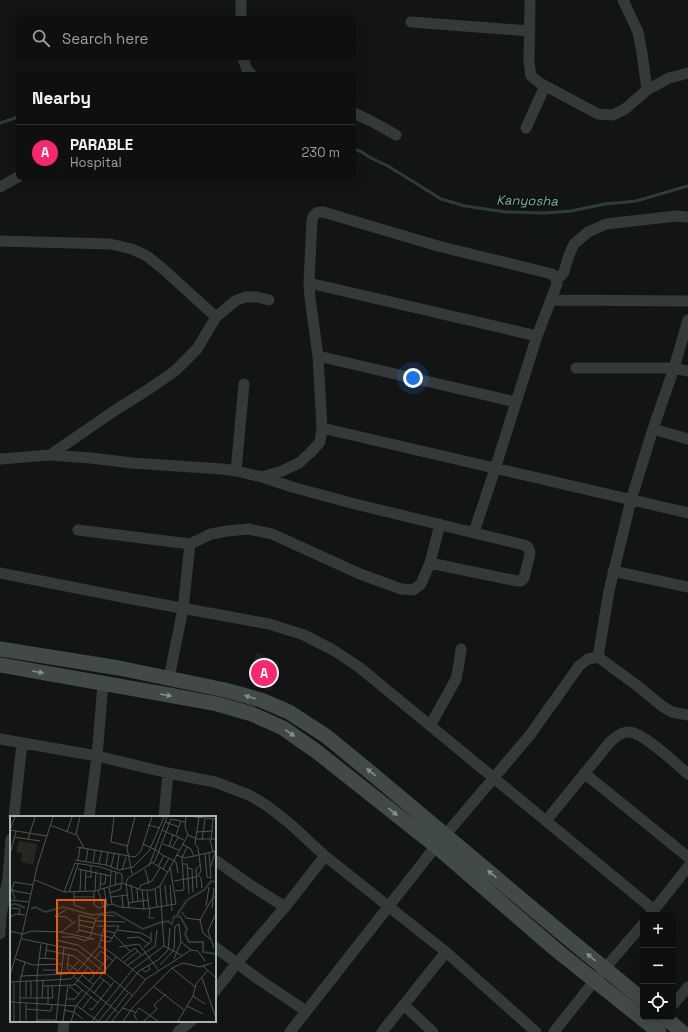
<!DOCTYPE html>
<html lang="en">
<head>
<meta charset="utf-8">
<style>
  :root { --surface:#0e1010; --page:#1c1e1e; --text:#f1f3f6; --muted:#9b9d9f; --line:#2e3030; --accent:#f82770 }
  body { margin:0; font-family:"Space Grotesk",sans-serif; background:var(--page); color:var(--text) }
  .controls { position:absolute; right:12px; bottom:12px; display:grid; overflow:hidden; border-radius:6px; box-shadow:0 4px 16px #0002 }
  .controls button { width:36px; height:36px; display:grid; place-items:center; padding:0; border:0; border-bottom:1px solid var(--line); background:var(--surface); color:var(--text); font:20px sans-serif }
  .you { position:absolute; left:413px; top:378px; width:14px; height:14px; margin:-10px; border:3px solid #fff; border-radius:50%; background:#1a73e8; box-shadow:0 0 0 6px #1a73e833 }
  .badge { display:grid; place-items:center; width:26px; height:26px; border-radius:50%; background:var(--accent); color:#fff; font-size:13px; font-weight:700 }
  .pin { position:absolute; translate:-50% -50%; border:2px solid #fff; box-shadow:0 1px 4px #0006 }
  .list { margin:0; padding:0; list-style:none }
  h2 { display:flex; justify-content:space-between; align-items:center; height:52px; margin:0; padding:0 16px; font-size:17px }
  h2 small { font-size:13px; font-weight:400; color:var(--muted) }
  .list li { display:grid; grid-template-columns:26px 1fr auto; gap:12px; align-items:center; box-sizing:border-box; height:56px; padding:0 16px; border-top:1px solid var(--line) }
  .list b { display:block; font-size:15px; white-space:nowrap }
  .list p { margin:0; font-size:13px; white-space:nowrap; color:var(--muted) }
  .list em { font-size:13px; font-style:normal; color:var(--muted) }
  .icon { flex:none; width:22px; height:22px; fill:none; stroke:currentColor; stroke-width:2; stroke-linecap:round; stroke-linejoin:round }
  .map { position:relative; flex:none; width:688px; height:1032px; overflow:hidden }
  .search { position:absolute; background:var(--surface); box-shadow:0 4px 16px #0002; left:16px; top:16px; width:340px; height:44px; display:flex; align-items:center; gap:10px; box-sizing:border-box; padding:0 14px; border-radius:6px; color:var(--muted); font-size:15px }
  .panel { position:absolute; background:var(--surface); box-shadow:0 4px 16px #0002; left:16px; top:72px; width:340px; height:108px; border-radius:6px }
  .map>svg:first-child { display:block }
  .built { fill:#1f2222 }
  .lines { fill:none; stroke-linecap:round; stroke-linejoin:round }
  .stream { stroke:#2c3e34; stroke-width:3 }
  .street { stroke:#343a39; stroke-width:11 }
  .secondary { stroke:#424a48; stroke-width:15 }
  .oneway { fill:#82908c }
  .labels { text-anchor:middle; stroke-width:3; stroke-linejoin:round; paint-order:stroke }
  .water-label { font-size:13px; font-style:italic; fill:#79b293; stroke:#0e100f }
  .inset-river { fill:none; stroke:#2c3e34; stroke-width:2 }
  .inset-road { fill:none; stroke:#4d5553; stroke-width:1 }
  .view { fill:#e8590c; fill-opacity:0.15; stroke:#e8590c; stroke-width:2 }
  .inset-edge { fill:none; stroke:#a4b6b0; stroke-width:2 }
</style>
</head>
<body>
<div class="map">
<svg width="688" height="1032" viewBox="0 0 688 1032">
  <rect width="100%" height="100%" fill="#131515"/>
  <path class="built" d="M256,652l22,10 -7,30 -20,-8z"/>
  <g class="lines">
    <path class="stream" d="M0,123l18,-6
      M354,149l8,3 7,5 19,9 53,33 24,7 41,6 39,1 26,-2 34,-7 31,-3 52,-15"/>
    <path class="street" d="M241,0v18
      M530,0l-1,62 2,14 9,7 58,31 15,1 12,-6 22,-19 22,-12 19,-5
      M623,0l15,32 4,21 5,37
      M411,22l119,9
      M243,58l4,12 4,4
      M354,113l17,8 25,14
      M526,128l19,-42
      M0,187l18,-10
      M0,241l110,3 22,5 15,7 15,12 54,49
      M556,278l5,-2 3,-4 5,-17 5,-11 14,-12 18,-8 70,-8 12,1
      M309,283l228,53
      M551,300l137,1
      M318,356l198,46
      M576,368h98l14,3
      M322,428l366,85
      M653,429l35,10
      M50,455l67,-46 29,-18 29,-20 22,-22 19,-32 19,-16 10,-4h12l12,3
      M0,459l50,-4 41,3 41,5 90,6 14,2 26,6 30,10 63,17 169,41 4,2 2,5 -1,6 -5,20 -3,3h-4l-87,-18
      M236,471l8,-87
      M262,477l20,-6 17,-8 12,-11 9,-10 2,-14 -4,-72 -8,-58 -1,-15 3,-63c2,-7 5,-8 11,-8l115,34 114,28 4,4 1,6 -20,52 -42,133 -21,63
      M78,530l112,14 21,-10 16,-3 21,-2 24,5 88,40 41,15 12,1 8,-6 9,-21 10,-39
      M613,571l75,16
      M0,573l127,25 142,26 35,11 29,15 26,17 295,243
      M598,657l11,-66 22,-91 22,-71 21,-61 14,-48
      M169,678l14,-69 7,-65
      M430,726l26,-47 3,-15 2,-15
      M0,739l97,17 71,17 47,9 34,13 17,10 22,17 37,34 121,96 90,80
      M584,773l104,84
      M14,817l8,-74
      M89,817l8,-61 6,-72
      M164,817l4,-44
      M546,821l64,-79c5,-5 11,-10 19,-10 14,0 47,32 59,42
      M215,860l34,24 36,23
      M650,915l38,-48
      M0,934l1,-18 7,-38 3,-39
      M215,947l46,34 45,30
      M215,991l22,-28 48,-56 40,-51
      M404,1005l29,27
      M673,1005l15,-18
      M63,1032l1,-11
      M178,1032l13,-11
      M290,1032l146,-186 94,-111 49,-69 9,-7 10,-2 41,30 23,19 10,6 16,3
      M382,1032l64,-80
      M554,1032l41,-52 48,-56"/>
    <path class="secondary" d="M0,649l119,19 106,22 36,10 28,12 37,24 44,36 194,163 79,65
      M0,665l169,30 48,9 35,10 31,14 33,23 120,95 119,103 104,83
      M664,1017l18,15"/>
  </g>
  <defs><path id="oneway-solid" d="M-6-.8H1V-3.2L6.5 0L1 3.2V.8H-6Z"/></defs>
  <g class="oneway">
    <use href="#oneway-solid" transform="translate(38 672) rotate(10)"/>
    <use href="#oneway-solid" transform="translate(166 695) rotate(10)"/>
    <use href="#oneway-solid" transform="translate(250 697) rotate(-164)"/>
    <use href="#oneway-solid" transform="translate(290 733) rotate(35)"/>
    <use href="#oneway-solid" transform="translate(371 772) rotate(-141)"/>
    <use href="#oneway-solid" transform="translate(393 812) rotate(39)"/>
    <use href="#oneway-solid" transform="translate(492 874) rotate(-140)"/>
    <use href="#oneway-solid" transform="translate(591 957) rotate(-141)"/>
  </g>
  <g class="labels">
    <g class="water-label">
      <text transform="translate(527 200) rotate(1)" y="5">Kanyosha</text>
    </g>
  </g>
  <g transform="translate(10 816)">
    <rect width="206" height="206" fill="#131515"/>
    <path d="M9,25l18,3 -4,21 -12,-3 1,-9 -6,-1z" fill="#27271f"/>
    <path class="inset-river" d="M0,89l6,-1 9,4M21,93l4,-2 10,5 18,-5 29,8 21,-3 30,17 16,-6 9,-2 4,3 2,-7 6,-1 7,13 -2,5 4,8h14v10l13,2M167,99l10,-15 17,-10 7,-9 5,1"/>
    <path class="inset-road" d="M70,1l-4,16 8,15M104,1l-3,25 17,4M176,1l-1,10 3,8 9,4h19M184,1l22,2M155,6l14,5M40,9l26,10M138,9l12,3M0,14l5,-13M0,14l37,6M152,14l22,10M57,16l5,-15M186,16l17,-1M166,19l5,-14M4,21l26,4M18,23l7,-22M192,24l3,-21M200,24l3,12M201,24l2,-21M133,28l17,8M153,28l16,6M172,28l9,5 3,8M67,31l58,10 6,-6 11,-34M159,31l4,-13M162,32l7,-12M145,33l12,-32M1,35l5,-20M149,37l17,9 2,11M195,38l2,23 4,1 -2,-25M166,39l9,3 31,-7M65,44l31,5 13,5 14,-3 16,-16 15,-34M68,44l2,-12M76,45l2,-12M83,46l2,-12M89,47l3,-13M143,47l15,9M172,48h5l2,30M96,49l2,-13M139,50l6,-16M201,50l4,-14M101,51l3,-13M148,51l6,-12M177,52l5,1 1,23M68,53l33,7M107,53l2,-14M135,53l4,15M153,53l6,-11M112,54l4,-13M122,58l-5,-26 8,-31M189,60l2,2 1,10M76,61h5v-11M25,64l29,12 31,-1 27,-8 20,7h10l8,-4 28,-51M164,65l23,-4 4,-6 -3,-23 -3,-4 4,-27M90,68h5l1,-10M105,69l1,-12M121,69l2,17M155,69l2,21M160,69l2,26M100,71l1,-16M99,72l3,16M127,72l1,14M187,72l-1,-19 5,-5M94,73l3,16M129,73l2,-4 11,-4 8,-13M145,73l2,18M0,74l21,4M88,74l5,16M90,74l1,-17M132,74l2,19M75,75l1,-21M84,75v14l5,3 13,-4 8,3 25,2 31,-5 -6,-37M85,75l1,-20M137,75l2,17M165,75l9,-1 -2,-32 5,-11M54,76l11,-29 25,4 22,7v9M59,76l9,-28M64,76v13l11,4M70,76l1,-23M100,77l11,-4v-6M112,79l1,13M64,81h20M101,81l16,-2M5,83l-3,-9 2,-8 19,3M0,84l19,2M118,87l20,-3M196,90l3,-19M0,92l10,1 -1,6M119,92l-3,-25 2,-5 27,-17 16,-42 14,3M140,92l-1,10h5M202,92l2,-20M56,94l-11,6 11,1 6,5M172,96l4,6 15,2M0,101l6,-3 9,1M86,103l4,-4 15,1M69,104l16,3M86,105l29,1M69,109l14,3M87,110h22l-9,16 -10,-2M69,114l33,8M93,114l12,3M107,114l24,3 11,6M0,115l12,3M51,116l15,-11M66,117l3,-2v-16l17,4 -6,18M13,118l9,-3 28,1 34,7h-7M104,119l16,16M52,121h12l12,4 1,-2M117,122l12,-1 10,7M12,123l55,11 56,46M46,124l22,5 25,19M201,124l-8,-7 -3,-13 12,-21 4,-3M171,126l10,8 7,1 7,10M89,130l7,-25M154,130l19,10M109,131l20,-3 20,27M134,131l7,-5v-10M204,132l-6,-17 8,-18M36,134l28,6 21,17M59,138l-2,14 3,4M29,142l18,1M35,142l2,-14M85,142l6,-7 12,10M6,143l17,6 29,-1M111,143l14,-11 6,7M114,146l14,-11M58,148l10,7M118,149l27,-19 2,-16M150,149l14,-15 1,-24 4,-2 2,18 -7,17M193,150l13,12M162,152l23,19M131,153l5,3 4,-3 -2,-4M33,154h13M0,159l11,-36 16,-72 16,-50M46,159l2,-23M72,159l12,10M11,160l46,-2 13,-14M64,161l45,36M90,161l11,9M192,162l14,40M16,165v16M79,165l20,-24M0,166l61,-3 28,-33 10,5 37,29M65,168l23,19M33,170l31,-1 14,-18M59,170l10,8M143,170l31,24M84,177l10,-13M183,180l12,8M21,181v-16M10,182h33l-1,-12M32,182l1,-17M56,183h9l7,-9M0,186l67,4 21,15M4,186v-20M4,188v17M38,188v-18M177,190l16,8M79,192l3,2 22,-28M112,192l13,4M16,193l25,2 1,-6M72,193l9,-12M54,194l10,2 9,7M16,204v-16M26,204h20M127,204l-3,-5 5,-7 19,13M10,205v-40l5,-19M27,205v-46l4,-31M46,205l8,-73M53,205l5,-35M61,205l5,-15 40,-49M82,205l41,-52 31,-23 -4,-60M89,205l40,-50 19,-11 10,-10 2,-22M96,205l22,-28M102,205l34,-42 45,-29M113,205l11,-15 38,-38 11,-5 17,4 12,-4M134,205l13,-12 -3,-4 12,-11M168,205l15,-25 3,-12 11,-13"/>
    <path class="view" d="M47,84h48v73h-48z"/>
    <rect width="206" height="206" class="inset-edge"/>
  </g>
</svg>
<div class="controls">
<button>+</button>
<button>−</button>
<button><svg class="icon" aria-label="locate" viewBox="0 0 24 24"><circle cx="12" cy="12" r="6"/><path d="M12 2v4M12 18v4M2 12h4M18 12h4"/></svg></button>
</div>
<div class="you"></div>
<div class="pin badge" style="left:264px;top:673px">A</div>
<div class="search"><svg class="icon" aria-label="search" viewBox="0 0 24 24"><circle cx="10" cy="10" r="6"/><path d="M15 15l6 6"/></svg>Search here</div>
<section class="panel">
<h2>Nearby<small></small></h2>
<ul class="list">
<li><span class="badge">A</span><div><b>PARABLE</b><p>Hospital</p></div><em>230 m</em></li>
</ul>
</section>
</div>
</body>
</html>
